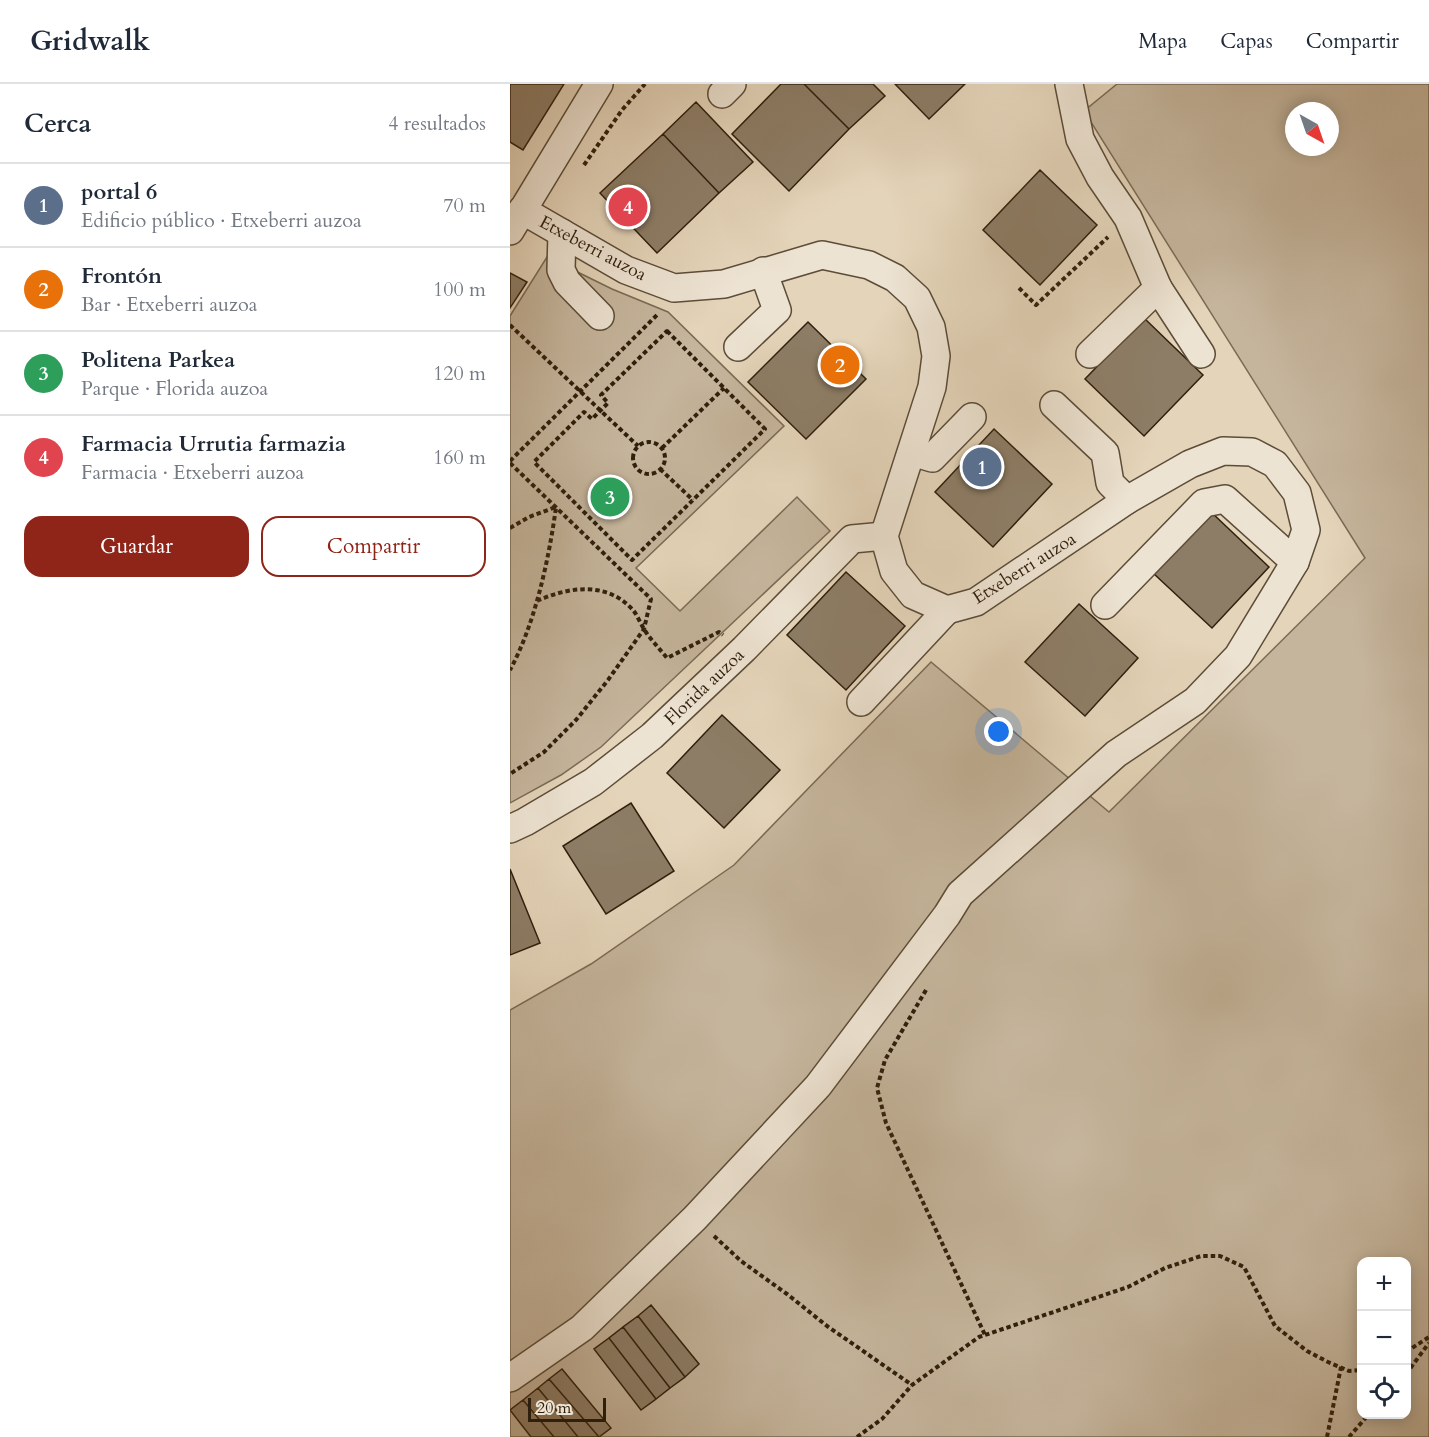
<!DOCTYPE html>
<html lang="es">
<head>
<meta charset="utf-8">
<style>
  :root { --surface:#fff; --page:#f2f2f3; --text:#1f2937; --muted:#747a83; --line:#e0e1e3; --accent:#8f2418 }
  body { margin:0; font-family:Cardo,serif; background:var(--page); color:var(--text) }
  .controls { position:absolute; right:18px; bottom:18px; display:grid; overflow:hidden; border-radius:12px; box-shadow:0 3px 15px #0003 }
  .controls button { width:54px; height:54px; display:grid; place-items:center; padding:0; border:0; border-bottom:2px solid var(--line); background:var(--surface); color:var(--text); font:30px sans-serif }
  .compass { position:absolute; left:775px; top:18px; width:54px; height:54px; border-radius:50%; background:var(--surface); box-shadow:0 3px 15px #0003; rotate:140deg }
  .scale { position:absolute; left:18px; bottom:15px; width:78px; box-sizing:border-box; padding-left:6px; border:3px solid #2f1f0d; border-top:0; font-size:16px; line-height:21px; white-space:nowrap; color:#2f1f0d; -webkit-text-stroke:4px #ede3d2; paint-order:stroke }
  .you { position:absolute; left:489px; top:648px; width:21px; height:21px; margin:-15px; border:4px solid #fff; border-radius:50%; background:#1a73e8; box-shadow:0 0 0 9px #1a73e833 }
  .badge { display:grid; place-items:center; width:39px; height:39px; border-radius:50%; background:var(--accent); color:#fff; font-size:20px; font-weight:700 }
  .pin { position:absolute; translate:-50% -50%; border:3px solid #fff; box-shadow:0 2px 6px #0006 }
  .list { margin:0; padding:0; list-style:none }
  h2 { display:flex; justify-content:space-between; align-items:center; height:78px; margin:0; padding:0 24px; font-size:26px }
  h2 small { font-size:20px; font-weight:400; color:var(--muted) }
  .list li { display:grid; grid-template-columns:39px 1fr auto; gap:18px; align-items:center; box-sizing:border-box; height:84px; padding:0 24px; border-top:2px solid var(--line) }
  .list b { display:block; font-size:22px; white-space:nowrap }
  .list p { margin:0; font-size:20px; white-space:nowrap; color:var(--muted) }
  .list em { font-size:20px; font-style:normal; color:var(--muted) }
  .actions { display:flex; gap:12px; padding:18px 24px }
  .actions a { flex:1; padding:14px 0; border:2px solid var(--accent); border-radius:18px; text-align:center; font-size:21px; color:var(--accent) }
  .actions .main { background:var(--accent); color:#fff }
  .icon { flex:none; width:33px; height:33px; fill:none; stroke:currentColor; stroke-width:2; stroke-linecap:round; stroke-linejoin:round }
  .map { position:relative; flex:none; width:919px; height:1353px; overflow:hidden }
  header { display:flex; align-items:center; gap:36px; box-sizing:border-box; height:84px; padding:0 30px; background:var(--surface); border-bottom:2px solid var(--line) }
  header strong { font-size:28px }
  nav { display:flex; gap:33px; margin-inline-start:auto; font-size:21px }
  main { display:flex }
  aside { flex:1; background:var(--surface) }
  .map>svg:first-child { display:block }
  .green { fill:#c5b59c; stroke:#7a6a54; stroke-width:1.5; fill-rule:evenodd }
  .building { fill:#8d7d66; stroke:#2f1f0d; stroke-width:1.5 }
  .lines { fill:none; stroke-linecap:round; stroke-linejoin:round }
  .minor-casing { stroke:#5c4c38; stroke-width:30 }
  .path { stroke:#2f1f0d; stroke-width:4; stroke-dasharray:4.5 3; stroke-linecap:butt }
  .minor { stroke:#ede3d2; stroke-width:27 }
  .labels { text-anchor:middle; stroke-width:4.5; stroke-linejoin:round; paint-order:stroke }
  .street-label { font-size:18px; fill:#2f1f0d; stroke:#ede3d2 }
</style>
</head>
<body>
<header>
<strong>Gridwalk</strong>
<nav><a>Mapa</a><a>Capas</a><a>Compartir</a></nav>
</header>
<main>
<aside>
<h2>Cerca<small>4 resultados</small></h2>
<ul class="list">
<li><span class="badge" style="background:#5c6f8a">1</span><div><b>portal 6</b><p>Edificio público · Etxeberri auzoa</p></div><em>70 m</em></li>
<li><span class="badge" style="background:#e8710a">2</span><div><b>Frontón</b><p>Bar · Etxeberri auzoa</p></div><em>100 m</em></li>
<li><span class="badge" style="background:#2e9e5b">3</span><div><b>Politena Parkea</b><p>Parque · Florida auzoa</p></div><em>120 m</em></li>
<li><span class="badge" style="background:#e0444e">4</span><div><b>Farmacia Urrutia farmazia</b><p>Farmacia · Etxeberri auzoa</p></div><em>160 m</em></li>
</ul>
<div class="actions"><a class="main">Guardar</a><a>Compartir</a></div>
</aside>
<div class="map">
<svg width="919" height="1353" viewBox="0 0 919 1353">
  <rect width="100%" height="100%" fill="#e4d4b9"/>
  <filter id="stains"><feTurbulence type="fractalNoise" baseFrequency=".00333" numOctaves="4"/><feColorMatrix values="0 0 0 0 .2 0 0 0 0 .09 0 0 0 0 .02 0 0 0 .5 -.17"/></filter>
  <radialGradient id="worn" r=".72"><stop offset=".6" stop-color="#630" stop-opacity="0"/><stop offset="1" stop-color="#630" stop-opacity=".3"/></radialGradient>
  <path class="green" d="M607,0h312v1353h-919v-427l81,-46 143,-99 197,-203 178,150 256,-254 -281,-447zM784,27h36v36h-36zM852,1178h44v152h-44z
    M37,173l65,32 56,23 116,114 -148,142 44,43 117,-114 33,34 -229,216 -40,28 -51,28v-487z"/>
  <path class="building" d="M0,0h54l-41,66 -13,-8z
    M271,0h23l45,45 -60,62 -57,-57z
    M294,0h69l12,12 -36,33z
    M385,0h70l-36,35z
    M186,18l57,60 -34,31 -56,-59z
    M153,50l56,59 -62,60 -57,-60z
    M530,86l57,55 -57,60 -57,-55z
    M0,189l17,9 -17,26z
    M634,234l59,57 -59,61 -59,-57z
    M298,238l58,57 -60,60 -58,-57z
    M484,345l58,55 -59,63 -58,-55z
    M701,428l58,55 -57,61 -59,-55z
    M336,488l59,54 -59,64 -59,-55z
    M569,520l59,54 -53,58 -60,-54z
    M212,631l58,55 -56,58 -57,-55z
    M121,719l43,68 -68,43 -43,-68z
    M0,785l30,74 -30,12z
    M141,1221l48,59 -14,13 -47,-61z
    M128,1232l47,61 -15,11 -47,-61z
    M113,1243l47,61 -14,11 -47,-61z
    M99,1254l47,61 -15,11 -47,-61z
    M52,1285l49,59 -12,9 -50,-58z
    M39,1295l50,58h-21l-40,-49z
    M28,1304l40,49h-24l-31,-37z
    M13,1316l31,37h-23l-21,-27z"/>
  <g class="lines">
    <defs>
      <g id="minor">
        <path d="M559,0l11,55 20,38 28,41 30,70 43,66"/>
        <path d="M212,10l10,-10"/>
        <path d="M0,147l89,-147"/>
        <path d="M52,149l-1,37 6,12 33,34"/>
        <path d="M228,263l39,-37 -14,-39"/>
        <path d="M580,270l68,-66"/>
        <path d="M544,321l51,48 5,30 17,17"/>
        <path d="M402,368l20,6 40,-41"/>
        <path d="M595,521l99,-102 21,-4 70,63"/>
        <path d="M351,618l86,-92"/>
        <path id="s1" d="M0,745l15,-7 68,-40 59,-46 92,-87 108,-110 32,-3"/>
        <path d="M0,1294l72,-50 113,-110 123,-132 129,-171 13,-21 156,-140 79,-53 43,-45 57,-94 11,-32 -9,-37 -22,-29 -23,-12 -29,-1 -33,13 -63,36 -151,102 -29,8 -34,-15 -19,-24 -10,-35 48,-149 4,-31 -5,-29 -14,-29 -22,-20 -26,-13 -47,-10 -98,29 -50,4 -48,-18 -104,-60"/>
      </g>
    </defs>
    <use href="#minor" class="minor-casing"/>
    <path class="path" d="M74,81l38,-55 23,-26
      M509,204l17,17 72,-68
      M0,241l128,121
      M157,247l98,98 -133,131 -98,-98 50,-50 8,7 16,-16 -7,-8z
      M123 374a16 16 0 1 1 32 0a16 16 0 1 1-32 0Z
      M152,364l62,-60
      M0,377l149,-148
      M0,379l141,136 -7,30 -36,51 -32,40 -32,32 -34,22
      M150,385l33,31
      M0,444l19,-11 27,-10c-7,52 -21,117 -46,163
      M27,517c31,-14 69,-20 95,8 5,5 8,14 12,20 6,10 15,19 23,29l52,-26 4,3
      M416,906l-41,70 -8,28 9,35 99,212
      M204,1152l27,25 46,33 40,32 85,59
      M896,1268l23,-15
      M896,1290l23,-31
      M347,1353l25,-18 30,-34 67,-48 149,-50 37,-19 36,-12h19l24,11 31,59 32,25 21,11 21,9 13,-1
      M817,1353l14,-70
      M839,1353l20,-23"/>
    <use href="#minor" class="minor"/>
  </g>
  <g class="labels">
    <g class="street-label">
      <text transform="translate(83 164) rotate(28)" y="6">Etxeberri auzoa</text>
      <text transform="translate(514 484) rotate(-32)" y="6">Etxeberri auzoa</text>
      <text dy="6" stroke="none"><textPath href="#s1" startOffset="242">Florida auzoa</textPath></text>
    </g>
  </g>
  <rect width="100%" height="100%" filter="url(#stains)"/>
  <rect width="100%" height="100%" fill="url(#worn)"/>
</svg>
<div class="controls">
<button>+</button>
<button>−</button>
<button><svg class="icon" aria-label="locate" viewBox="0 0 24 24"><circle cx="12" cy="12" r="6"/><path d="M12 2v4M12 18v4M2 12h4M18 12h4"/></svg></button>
</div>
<svg class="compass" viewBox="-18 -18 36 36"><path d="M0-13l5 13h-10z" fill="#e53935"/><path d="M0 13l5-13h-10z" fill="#747a83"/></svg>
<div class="scale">20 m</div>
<div class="you"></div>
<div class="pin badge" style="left:472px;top:383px;background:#5c6f8a">1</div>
<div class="pin badge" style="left:330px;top:281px;background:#e8710a">2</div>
<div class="pin badge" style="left:100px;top:413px;background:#2e9e5b">3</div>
<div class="pin badge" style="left:118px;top:123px;background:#e0444e">4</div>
</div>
</main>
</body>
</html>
